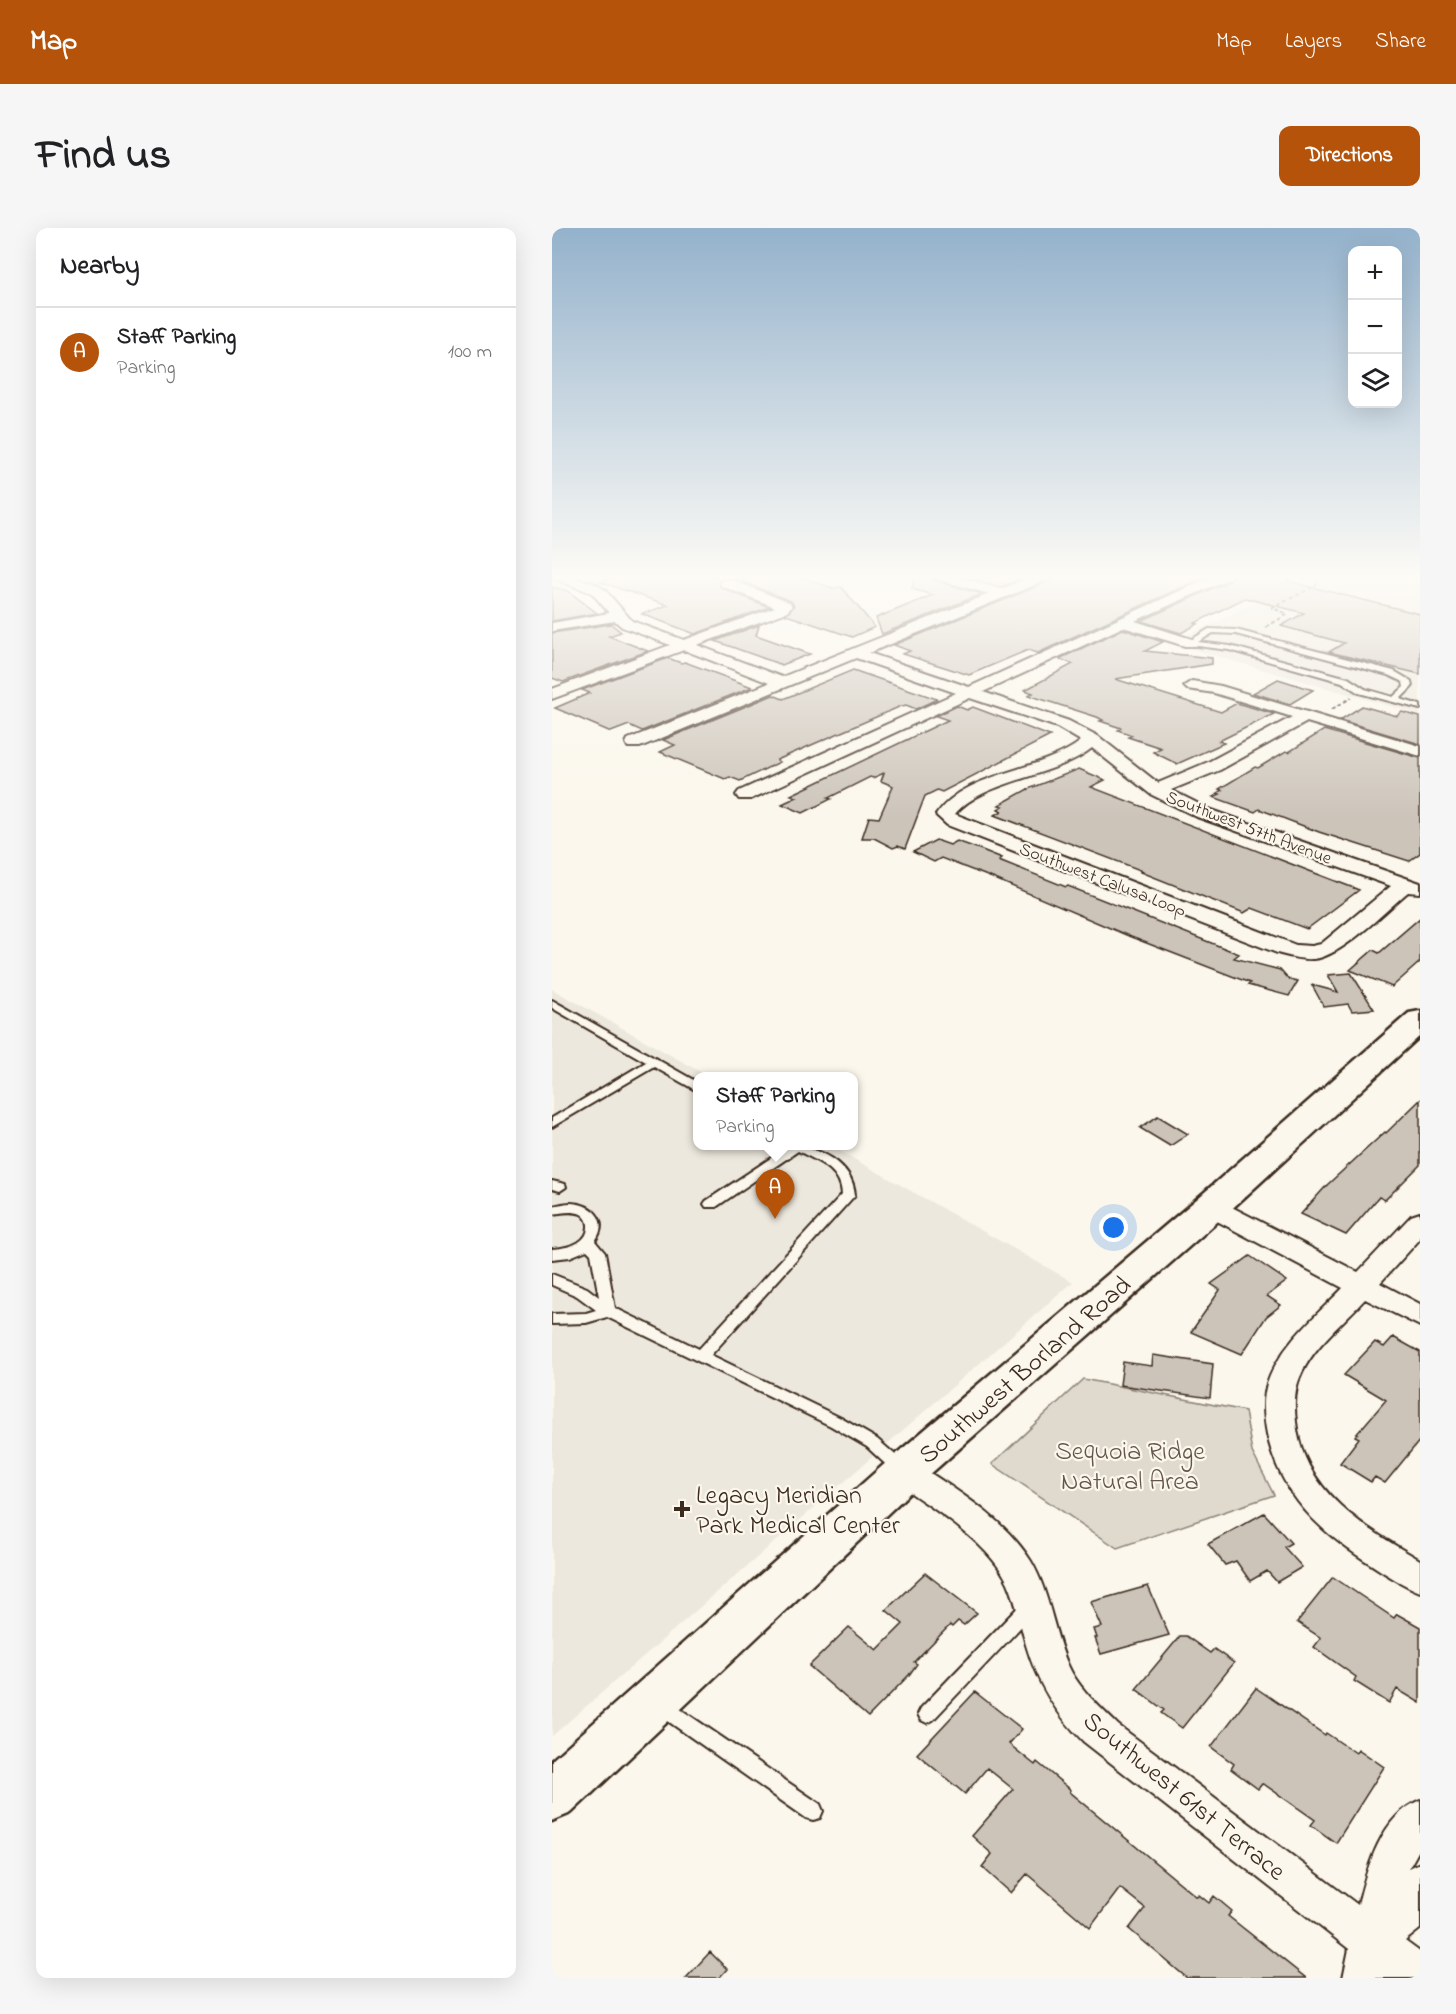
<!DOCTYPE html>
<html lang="en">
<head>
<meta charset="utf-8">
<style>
  :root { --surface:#fff; --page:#f6f6f6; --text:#202124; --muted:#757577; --line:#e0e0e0; --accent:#b45309 }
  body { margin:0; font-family:"Indie Flower",sans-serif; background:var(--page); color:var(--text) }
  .controls { position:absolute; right:18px; top:18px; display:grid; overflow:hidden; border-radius:12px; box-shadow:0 6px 24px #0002 }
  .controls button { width:54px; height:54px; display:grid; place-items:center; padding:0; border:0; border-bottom:2px solid var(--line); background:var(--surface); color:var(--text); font:30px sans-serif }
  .you { position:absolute; left:562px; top:1000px; width:21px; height:21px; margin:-15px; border:4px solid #fff; border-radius:50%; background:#1a73e8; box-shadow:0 0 0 9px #1a73e833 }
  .badge { display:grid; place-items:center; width:39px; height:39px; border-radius:50%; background:var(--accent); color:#fff; font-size:20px; font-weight:700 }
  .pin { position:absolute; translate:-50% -50px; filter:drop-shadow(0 2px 3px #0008) }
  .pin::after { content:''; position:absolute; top:32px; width:21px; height:18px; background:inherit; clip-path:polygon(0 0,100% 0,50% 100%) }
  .popup { position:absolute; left:141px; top:844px; width:165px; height:78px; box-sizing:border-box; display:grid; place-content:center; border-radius:12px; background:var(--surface); filter:drop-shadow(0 2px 4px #0005); font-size:20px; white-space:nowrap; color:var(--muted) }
  .popup b { font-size:22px; color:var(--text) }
  .popup::after { content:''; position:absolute; left:50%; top:100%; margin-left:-12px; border:12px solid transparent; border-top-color:var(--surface) }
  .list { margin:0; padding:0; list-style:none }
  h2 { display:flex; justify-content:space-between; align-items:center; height:78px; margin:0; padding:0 24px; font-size:26px }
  h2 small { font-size:20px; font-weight:400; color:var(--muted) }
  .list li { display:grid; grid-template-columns:39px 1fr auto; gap:18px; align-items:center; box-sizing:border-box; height:90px; padding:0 24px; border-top:2px solid var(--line) }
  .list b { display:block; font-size:22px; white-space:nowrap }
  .list p { margin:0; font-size:20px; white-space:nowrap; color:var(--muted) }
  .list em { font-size:20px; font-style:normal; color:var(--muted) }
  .icon { flex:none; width:33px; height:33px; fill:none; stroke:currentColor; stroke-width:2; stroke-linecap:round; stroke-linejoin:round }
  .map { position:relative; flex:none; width:868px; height:1750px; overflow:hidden; border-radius:12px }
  header { display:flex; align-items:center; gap:36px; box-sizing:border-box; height:84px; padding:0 30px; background:var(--accent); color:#fff }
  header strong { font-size:28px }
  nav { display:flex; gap:33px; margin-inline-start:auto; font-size:21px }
  .intro { display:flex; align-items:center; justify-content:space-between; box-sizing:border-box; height:144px; padding:0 36px }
  h1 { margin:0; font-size:42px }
  .button { padding:15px 27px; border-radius:12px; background:var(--accent); color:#fff; font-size:21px; font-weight:700 }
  main { display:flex; gap:36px; padding:0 36px }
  aside { flex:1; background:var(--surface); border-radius:12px; box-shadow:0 6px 24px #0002 }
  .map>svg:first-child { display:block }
  .built { fill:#ede8dd }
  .green { fill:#dfd9ce; stroke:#8d8276; stroke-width:1.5 }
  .building { fill:#ccc4b9; stroke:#3b2a1e; stroke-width:1.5 }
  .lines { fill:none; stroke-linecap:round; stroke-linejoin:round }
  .lane-casing { stroke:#3b2a1e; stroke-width:4 }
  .street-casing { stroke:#3b2a1e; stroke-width:4 }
  .secondary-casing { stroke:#3b2a1e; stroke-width:5 }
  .path { stroke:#3b2a1e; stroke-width:2; stroke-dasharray:4 3; stroke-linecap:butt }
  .lane { fill:#fbf7ec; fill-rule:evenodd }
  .street { fill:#fbf7ec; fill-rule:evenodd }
  .secondary { fill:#fbf7ec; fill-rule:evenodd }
  .poi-dot { fill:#3b2a1e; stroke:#fbf7ec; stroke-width:2 }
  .labels { text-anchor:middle; stroke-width:4.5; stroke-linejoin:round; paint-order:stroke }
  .far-street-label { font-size:18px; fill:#3b2a1e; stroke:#fbf7ec }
  .near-street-label { font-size:26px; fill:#3b2a1e; stroke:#fbf7ec }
  .near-park-label { font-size:26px; fill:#64564a; stroke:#fbf7ec }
  .near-poi-label { font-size:26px; fill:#3b2a1e; stroke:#fbf7ec; text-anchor:start }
</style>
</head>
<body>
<header>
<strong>Map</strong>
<nav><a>Map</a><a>Layers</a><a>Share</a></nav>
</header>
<div class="intro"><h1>Find us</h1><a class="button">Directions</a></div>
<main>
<aside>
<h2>Nearby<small></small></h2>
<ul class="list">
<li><span class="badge">A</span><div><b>Staff Parking</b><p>Parking</p></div><em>100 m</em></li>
</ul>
</aside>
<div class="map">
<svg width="868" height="1750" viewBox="0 0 868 1750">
  <rect width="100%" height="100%" fill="#fbf7ec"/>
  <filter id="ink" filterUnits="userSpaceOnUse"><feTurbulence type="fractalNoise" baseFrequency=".0167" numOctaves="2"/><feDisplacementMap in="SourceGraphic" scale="12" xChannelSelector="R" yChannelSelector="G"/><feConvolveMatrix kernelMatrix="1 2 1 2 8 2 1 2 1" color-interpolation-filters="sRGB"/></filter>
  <g filter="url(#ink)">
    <path class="built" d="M761,347h107v140l-249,-72z
      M0,761l156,87h-11v70h134l242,136 -521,454z"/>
    <path class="green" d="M531,1151l162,32 7,41 22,43 -157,53 -125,-84z"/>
    <path class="building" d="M75,346h163l43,14 8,-1 34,40 -23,10 -66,-22 8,-9 -3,-5 -58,-23h-11l-4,4 3,6 48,19 -74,27 -53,-20 26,-9 -68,-23z
      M362,346h16l2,6 50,14 -100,40 -6,-16 57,-23 -21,-6z
      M406,346h74l-31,13z
      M503,346h156l-173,79 -10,-3 -59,25 -66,-21 7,-3 -16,-6 159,-65z
      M681,346h67l-13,7 133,33v60l-91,-22 15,-9 -63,-17 23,-13 -59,-15 -50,25 3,1 -17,9 -40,-12 90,-41z
      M0,359l16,4 29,22 -45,8z
      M59,396l10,8 -12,4 39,15 -85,31 -11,-4v-45z
      M207,397l-3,10 54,19 -28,11 -67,-24z
      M571,401l40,13 -18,9 67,7v6l-97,15 106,33 16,-9 37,11 -55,27 5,2 -47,21 -24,-12 8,-4 -33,-11 4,-2 -14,-5 3,-2 -21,-7 3,-1 -6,-3 -69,-22 5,-2 -8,-3 48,-26 -14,-5z
      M116,430l13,5 4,-1 67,25 -110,44 -13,-6 -18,7 -56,-24 35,-15 -8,-3z
      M301,442l84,29 -21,10 -10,-4 -7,2 -122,53 3,2 -40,19 -10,-4 -5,2 -65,-27 15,-7 -12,-5 110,-45 10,4z
      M726,451l22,7 13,4 -23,14 -37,-11z
      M405,478l10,4 6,-3 77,29 -108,56 -5,-2 -12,6 -20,53 -7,-3 -5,2 -19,-10h-12l7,-21 10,1 14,-32 -12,-5 3,-8 -11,5 -3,-1 -42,21 3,1 -28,14 -21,-9 15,-7 -6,-2 157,-75 -12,-4z
      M810,478l35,10 5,-4 18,5v27l-80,-24z
      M772,502l96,28v95l-11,8 -90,-29 -60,-23 -4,3 -42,-15 7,-3 -3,-1 5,-3 -3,-1 36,-22 3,1 28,-17 3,1z
      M527,541l26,11 -14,7 268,103 -52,39 -55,-21 -8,5 -103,-41 2,-1 -148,-56 7,-4 -4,-2 5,-3 -4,-1 29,-16z
      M384,612l14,5 7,-4 25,9 20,8 -3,2 67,27 2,-1 171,68 -5,4 46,12 8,9 10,2 -9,15 -41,-11 2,-2 -119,-46 -136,-58 -54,-21 -7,4 -21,-10z
      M868,690v44l-28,25 -42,-17 23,-20 6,3z
      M799,745l23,36 -22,2 -4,-7 -24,3 -12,-22 26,7 -10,-17z
      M868,872v65l-35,35 -6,-3 -33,38 -45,-21 26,-29 58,-53 1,1z
      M606,888l30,18 -18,12 -30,-18z
      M698,1028l37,25 -20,15 14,9 -15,12 -24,37 -51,-22 29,-42 -9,-6z
      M841,1109l27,15v88l-35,43 -10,-6 -4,5 -31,-19 19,-25 -4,-2 31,-36 -42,-25 31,-33 9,5z
      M601,1127l60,9 -3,34 -90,-13 3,-23 29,4z
      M712,1285l27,30 -7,4 18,20 -25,15 -10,-11 -17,10 -14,-20 -11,4 -17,-21z
      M373,1345l52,40 -13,12 -6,-4 -6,6 -2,-2 -36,37 3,2 -8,11 -41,42 -59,-51 40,-39 28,23 26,-26 -17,-14z
      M781,1349l61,41 3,-4 23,13v76l-23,-14 -8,14 -35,-22 2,-4 -42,-30 7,-9 -24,-16z
      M596,1358l21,49 -68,19 -6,-16h2l-3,-9 8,-2 -11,-25z
      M628,1408h6l24,17 4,-4 20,14 -52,65 -21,-15 3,-3 -28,-21z
      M704,1460l69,47 1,-2 30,20 2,-4 26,18 -48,76 -25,-18 4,-5 -50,-35 -3,-1 -4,5 -27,-20 3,-5 -23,-17z
      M423,1464l47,37 -13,15 26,21 2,-3 34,28 -1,2 127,105 2,-2 10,8 5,-7 18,15 -4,5 78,62h-119l-58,-49 16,-21 -25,-20 -30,40 -63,-54 -16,19 -29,-26 10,-13 -20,-18 41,-47 -26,-21 -22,26 -48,-40z
      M158,1724l17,17 -8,9h-33z"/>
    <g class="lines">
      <defs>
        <path id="lane" d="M657,401l27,1 158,41 17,10 1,6 -12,12 20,6v4l-61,-16 -17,-11 -113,-32 -39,-5 -4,-2zM661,405l23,1 152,41 15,7 1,5 -11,10 -28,-8 -17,-11 -118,-32 -32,-4z
          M0,772l145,82v9l-43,-24 -102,60v-9l94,-56 -94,-54z
          M237,918c29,0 64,17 66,49l-144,160 130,63 36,21 31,27 2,4 -2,4 -6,2 -6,-2 -29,-27 -36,-21 -224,-109 -21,6 -34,1v-10l34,-1 10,-3 -19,-14 -25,-11v-11l35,14 12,9 -8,-43 -4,-4 -17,7 -18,2v-10c14,-1 37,-5 36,-24 0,-4 -3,-9 -7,-11 -9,-4 -20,-1 -29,0v-8c6,-1 13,-3 19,-3 22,1 39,18 24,38l10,12 10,55 84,41 143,-155c-1,-25 -25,-33 -44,-43l-82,56h-10l-2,-3 2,-3z
          M0,953l13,3 1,3 -6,4 -8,-2z
          M478,1370l6,3 3,5 -3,5 -103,109 -6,3 -6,-3 -3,-6 3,-6 103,-107z
          M109,1470l6,2 153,104 3,7 -3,7 -7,2 -7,-2 -151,-106 -3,-6 3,-6z"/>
        <path id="street" d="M0,347h16l28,9 10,7 26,30 52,19 91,-33 -53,-21 -2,-3 2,-3h10l58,23 2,3 -5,6 -90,33 85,32 207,-83 -56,-16 -1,-3h19l50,14 36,-14h16l-1,3 -183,75 100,34 246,-112h16l-1,3 -95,43 60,19 2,3 -2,3h-10l-62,-19 -140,65 86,29 29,15 60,47 50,-21 84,-45 -78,-24 -27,-4 -3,-3 8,-5 29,5 199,60v10l-113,-34 -87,48 -49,20 38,19 211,74v10l-12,-1c-23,19 -66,64 -94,67 -13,1 -26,-3 -37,-6l-330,-128 -11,-10c31,-45 104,-42 145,-74l-24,-14 -87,-29 -219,101h-12l-3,-4 3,-4 217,-98 -100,-35 -216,89h-12l-2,-4 2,-4 141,-56 -85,-33 -132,49v-10l118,-44 -48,-18 -7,-6 -63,10v-8l57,-10 -17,-20 -40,-15zM540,520l58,46 47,23 194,69 -70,58 -9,2 -16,-1 -341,-131c28,-34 101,-37 137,-66z
          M659,970l9,3 138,71 53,-56 9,-3v26l-40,44 40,21v22l-55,-27c-21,23 -50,46 -63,74 -8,15 -8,32 -6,49 7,70 69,106 124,138v32c-17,-7 -33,-17 -48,-27 -51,-32 -92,-70 -105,-131 -3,-16 -5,-34 0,-50 13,-39 48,-67 76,-96l-141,-75 -4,-6 4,-6z
          M352,1231l11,4c41,27 89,55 116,98 19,32 22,70 37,104 10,23 32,42 50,60l240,180c9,-37 23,-89 62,-105v48l-11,20 11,-5v66l-15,12 15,11v26h-77l6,-29 -265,-207c-28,-28 -47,-59 -58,-97 -6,-20 -9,-42 -18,-62 -20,-42 -77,-76 -115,-102l-5,-9 5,-9z"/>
        <path id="secondary" d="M868,783v25l-196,180 -305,268 -348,329 -19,8v-61l337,-300 309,-262 211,-185z"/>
      </defs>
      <use href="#lane" class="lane-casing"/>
      <use href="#street" class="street-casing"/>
      <use href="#secondary" class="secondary-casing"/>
      <path class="path" d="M714,399l22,-13 -16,-6 43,-22 6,-11
        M780,481l19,-11"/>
      <use href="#lane" class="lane"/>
      <use href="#street" class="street"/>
      <use href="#secondary" class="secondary"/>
    </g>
  </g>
  <linearGradient id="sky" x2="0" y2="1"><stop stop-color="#94b2cc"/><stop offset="0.59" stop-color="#fdfbf6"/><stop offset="1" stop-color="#fdfbf6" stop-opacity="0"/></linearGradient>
  <rect width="868" height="592" fill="url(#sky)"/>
  <path class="poi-dot" d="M127 1272h6v6h6v6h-6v6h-6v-6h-6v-6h6z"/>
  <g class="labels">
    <g class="far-street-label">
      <text transform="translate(697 599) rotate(21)" y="6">Southwest 57th Avenue</text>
      <text transform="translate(551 651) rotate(21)" y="6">Southwest Calusa Loop</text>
    </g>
    <g class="near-street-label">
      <text transform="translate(472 1141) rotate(-41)" y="9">Southwest Borland Road</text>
      <text transform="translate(633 1567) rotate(39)" y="9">Southwest 61st Terrace</text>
    </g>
    <g class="near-park-label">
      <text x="578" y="1231">Sequoia Ridge<tspan x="578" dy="30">Natural Area</tspan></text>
    </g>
    <g class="near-poi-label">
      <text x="144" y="1275">Legacy Meridian<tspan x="144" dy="30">Park Medical Center</tspan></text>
    </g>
  </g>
</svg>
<div class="controls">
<button>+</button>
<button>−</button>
<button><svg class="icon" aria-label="layers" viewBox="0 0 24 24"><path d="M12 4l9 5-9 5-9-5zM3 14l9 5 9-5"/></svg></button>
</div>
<div class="you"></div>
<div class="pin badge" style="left:223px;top:991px">A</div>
<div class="popup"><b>Staff Parking</b>Parking</div>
</div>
</main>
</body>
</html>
